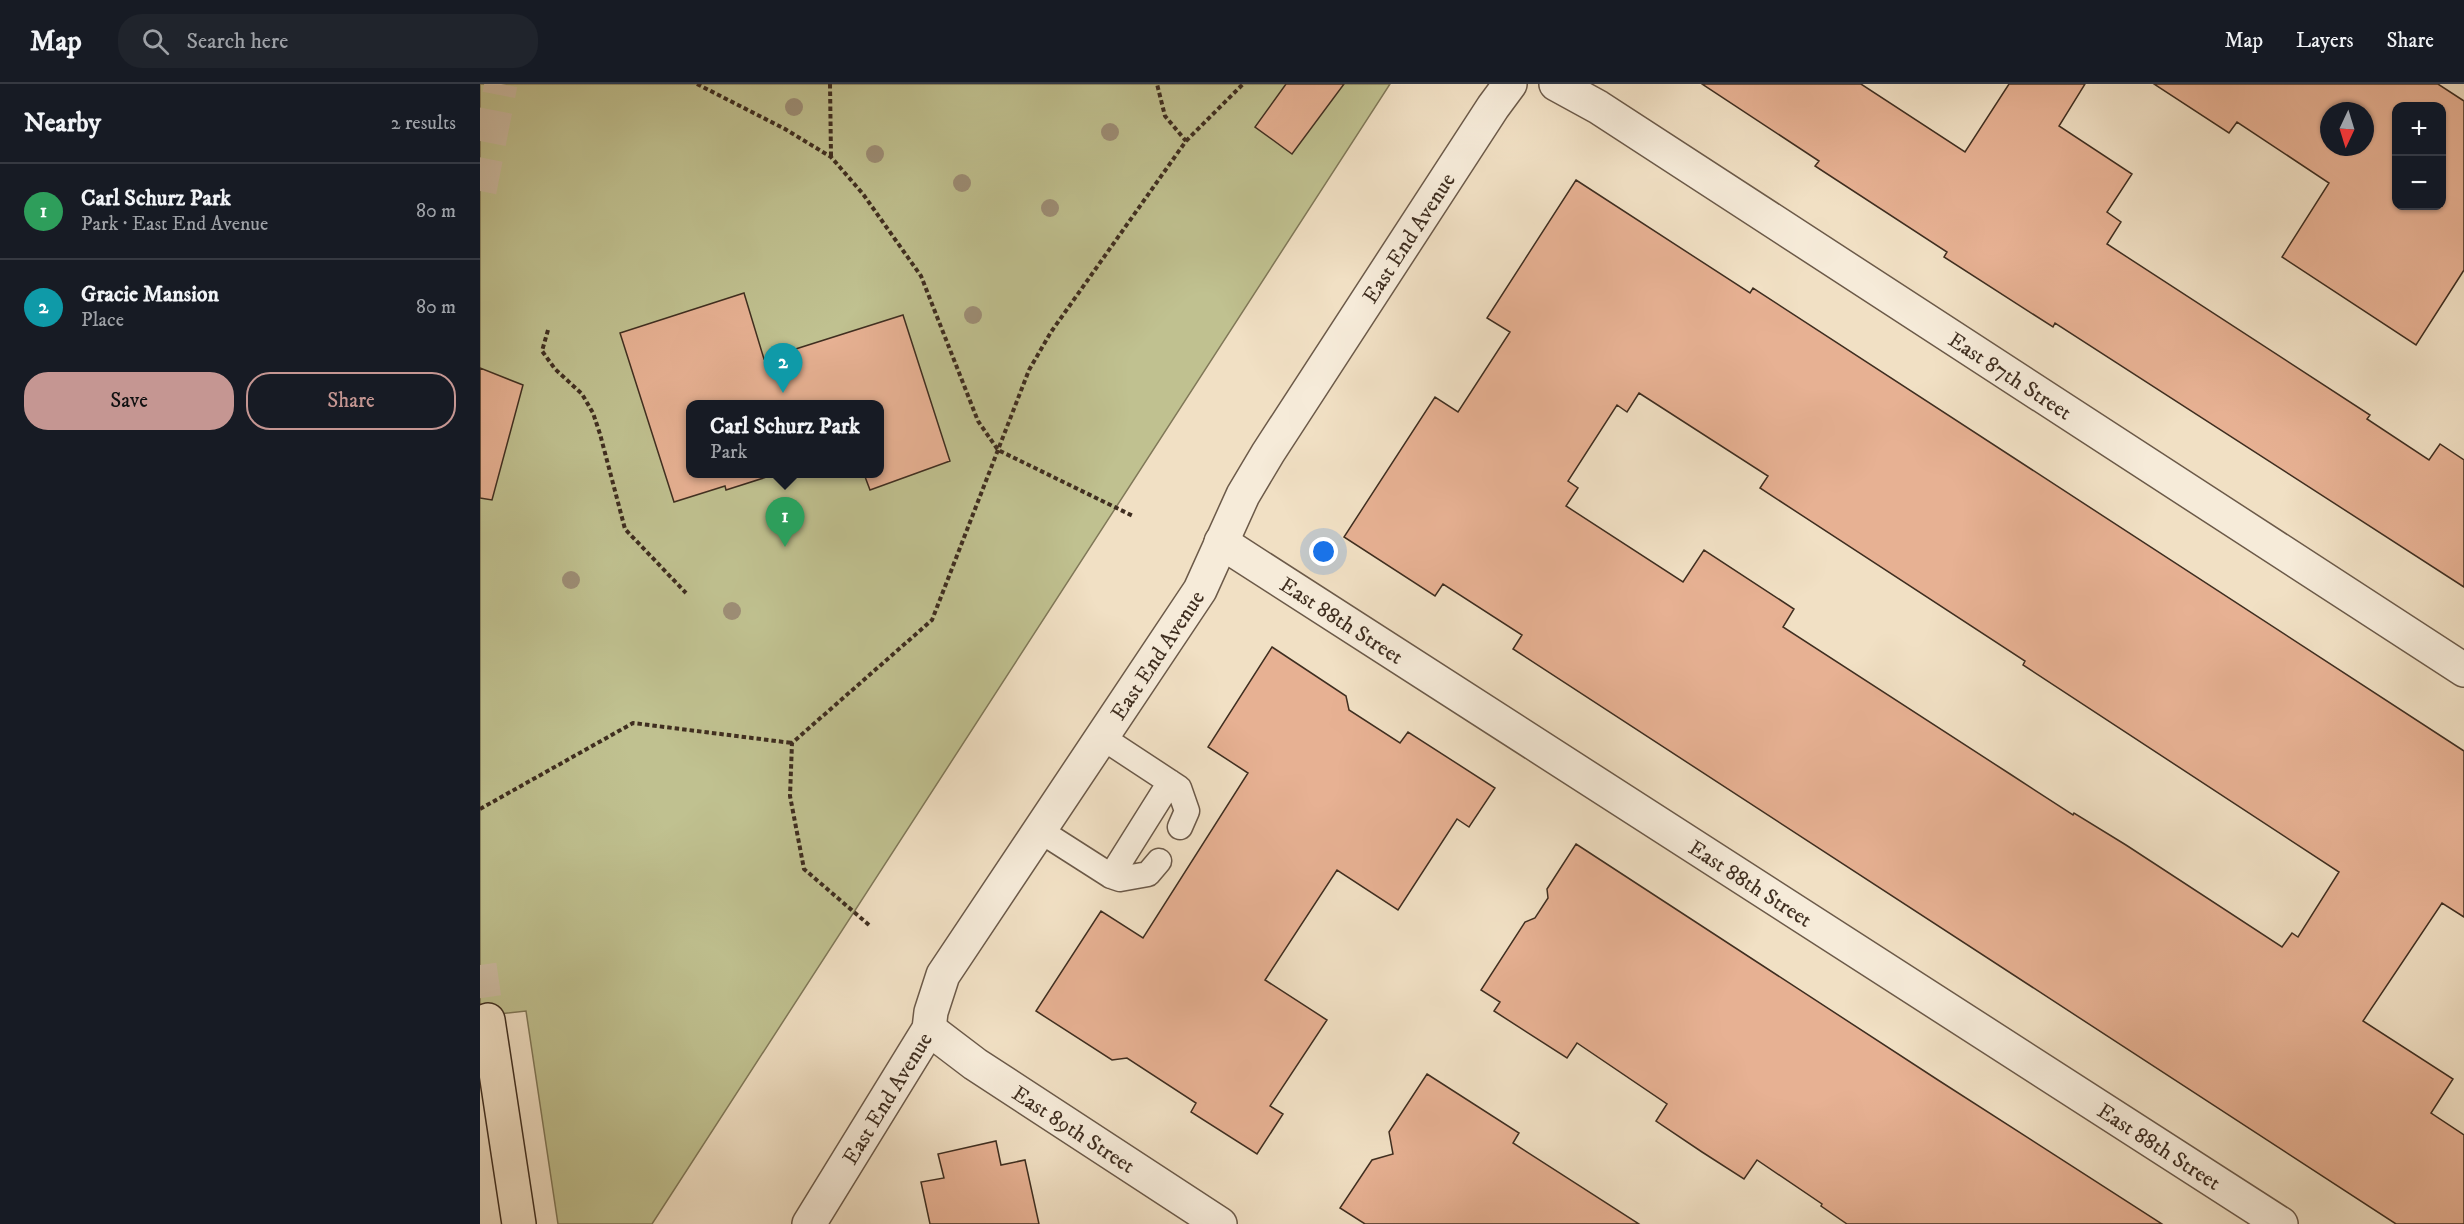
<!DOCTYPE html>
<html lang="en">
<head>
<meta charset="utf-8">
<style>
  :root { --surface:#171b24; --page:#20242c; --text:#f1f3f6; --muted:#9ea1a6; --line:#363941; --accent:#c59692 }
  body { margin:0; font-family:"IM FELL DW Pica",serif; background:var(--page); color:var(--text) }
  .controls { position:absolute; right:18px; top:18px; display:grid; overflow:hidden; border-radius:12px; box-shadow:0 2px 4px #0004 }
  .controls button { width:54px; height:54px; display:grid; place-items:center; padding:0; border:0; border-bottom:2px solid var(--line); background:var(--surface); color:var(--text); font:30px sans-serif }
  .compass { position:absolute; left:1840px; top:18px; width:54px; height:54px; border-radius:50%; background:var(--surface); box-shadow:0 2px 4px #0004; rotate:184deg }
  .you { position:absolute; left:844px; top:468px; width:21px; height:21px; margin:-15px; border:4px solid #fff; border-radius:50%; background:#1a73e8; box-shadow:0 0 0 9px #1a73e833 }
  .badge { display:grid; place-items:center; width:39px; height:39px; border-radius:50%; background:var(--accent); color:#fff; font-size:20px; font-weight:700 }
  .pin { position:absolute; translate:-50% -50px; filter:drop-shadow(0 2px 3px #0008) }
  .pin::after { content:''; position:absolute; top:32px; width:21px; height:18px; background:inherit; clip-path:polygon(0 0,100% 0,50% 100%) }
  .popup { position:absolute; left:206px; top:316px; width:198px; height:78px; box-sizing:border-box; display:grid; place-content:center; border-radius:12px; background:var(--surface); filter:drop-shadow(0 2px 4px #0005); font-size:20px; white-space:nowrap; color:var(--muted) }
  .popup b { font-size:22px; color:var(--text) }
  .popup::after { content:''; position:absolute; left:50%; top:100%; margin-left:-12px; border:12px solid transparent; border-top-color:var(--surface) }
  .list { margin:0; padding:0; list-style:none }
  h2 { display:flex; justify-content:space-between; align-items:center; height:78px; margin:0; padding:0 24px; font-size:26px }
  h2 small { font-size:20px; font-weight:400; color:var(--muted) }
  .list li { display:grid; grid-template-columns:39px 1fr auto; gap:18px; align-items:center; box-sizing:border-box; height:96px; padding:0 24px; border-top:2px solid var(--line) }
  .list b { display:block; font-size:22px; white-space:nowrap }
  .list p { margin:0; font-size:20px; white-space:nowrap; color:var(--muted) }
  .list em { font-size:20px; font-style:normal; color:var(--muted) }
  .actions { display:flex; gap:12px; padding:18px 24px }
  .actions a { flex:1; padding:14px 0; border:2px solid var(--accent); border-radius:24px; text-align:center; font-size:21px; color:var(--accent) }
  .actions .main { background:var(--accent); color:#111 }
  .icon { flex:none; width:33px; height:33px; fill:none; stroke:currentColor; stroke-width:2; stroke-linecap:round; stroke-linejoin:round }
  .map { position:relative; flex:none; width:1984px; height:1140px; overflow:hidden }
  header { display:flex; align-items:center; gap:36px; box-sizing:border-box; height:84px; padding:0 30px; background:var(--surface); border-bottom:2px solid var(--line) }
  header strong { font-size:28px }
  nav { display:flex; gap:33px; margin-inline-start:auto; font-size:21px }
  .search { width:420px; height:54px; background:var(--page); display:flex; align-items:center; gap:15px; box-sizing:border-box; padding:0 21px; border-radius:24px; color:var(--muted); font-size:22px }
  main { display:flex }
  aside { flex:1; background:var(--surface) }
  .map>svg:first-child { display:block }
  .green { fill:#c0c190; stroke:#807858; stroke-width:1.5; fill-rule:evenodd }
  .building { fill:#e7b193; stroke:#3f2e20; stroke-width:1.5; fill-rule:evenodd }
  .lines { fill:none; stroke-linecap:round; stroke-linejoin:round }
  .motorway-tunnel { stroke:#cdbca3; stroke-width:33; stroke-dasharray:33 16; stroke-linecap:butt }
  .service-casing { stroke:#6c5a49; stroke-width:27 }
  .minor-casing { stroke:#6c5a49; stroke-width:36 }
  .motorway-casing { stroke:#3f2e20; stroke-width:36 }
  .path { stroke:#3f2e20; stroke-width:4; stroke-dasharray:4.5 3; stroke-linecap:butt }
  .service { stroke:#f6ebd9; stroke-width:24 }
  .minor { stroke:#f6ebd9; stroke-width:33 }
  .motorway { stroke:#f1e0c4; stroke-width:33 }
  .tree { fill:#9d8e76 }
  .labels { text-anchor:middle; stroke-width:4.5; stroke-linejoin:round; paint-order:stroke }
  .street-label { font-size:22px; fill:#3f2e20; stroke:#f6ebd9 }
</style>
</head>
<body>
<header>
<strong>Map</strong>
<div class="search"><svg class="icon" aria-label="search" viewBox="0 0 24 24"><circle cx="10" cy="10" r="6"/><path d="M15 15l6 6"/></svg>Search here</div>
<nav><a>Map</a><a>Layers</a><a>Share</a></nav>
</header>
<main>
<aside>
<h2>Nearby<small>2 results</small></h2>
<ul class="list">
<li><span class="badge" style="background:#2e9e5b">1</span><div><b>Carl Schurz Park</b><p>Park · East End Avenue</p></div><em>80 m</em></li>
<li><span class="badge" style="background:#0f9aa8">2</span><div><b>Gracie Mansion</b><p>Place</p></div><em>80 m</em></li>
</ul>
<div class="actions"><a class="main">Save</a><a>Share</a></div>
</aside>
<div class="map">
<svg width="1984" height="1140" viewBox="0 0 1984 1140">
  <rect width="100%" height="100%" fill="#f1e0c4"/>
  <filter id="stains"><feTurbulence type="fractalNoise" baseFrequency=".00333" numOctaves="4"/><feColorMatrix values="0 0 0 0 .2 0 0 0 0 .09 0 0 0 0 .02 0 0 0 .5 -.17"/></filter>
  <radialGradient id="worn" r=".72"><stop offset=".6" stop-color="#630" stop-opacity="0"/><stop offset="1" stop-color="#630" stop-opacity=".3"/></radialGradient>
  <path class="green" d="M0,0h910l-738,1140h-94l-32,-213 -46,5zM210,320h190v70h-190z"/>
  <path class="building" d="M806,0h58l-52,70 -37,-27z
    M1222,0h159l104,68 44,-68h76l-26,42 73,48 -25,38 14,10 -14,22 263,171 -3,4 62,41 11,-16 24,16v127l-409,-264 -2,4 -109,-70 3,-5 -132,-86 4,-5z
    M1674,0h284l26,17v169l-48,75 -134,-88 47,-74 -92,-61 -8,11zM1917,22h45v100h-45zM1849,27h36v36h-36z
    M1096,96l174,113 3,-5 711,463v166l-22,-14 -79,118 90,58 -22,34 33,22v89h-68l-883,-575 9,-14 -79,-51 -8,12 -91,-59 91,-140 23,15 52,-80 -23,-14zM1159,309l129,83 -8,12 265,173 -2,4 316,207 -41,65 -6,-4 -10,14 -156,-102 -52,-32 -1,2 -63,-41 -227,-147 11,-18 -90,-59 -21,32 -117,-76 12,-18 -10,-7 49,-76 10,7z
    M264,209l20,66 139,-44 47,146 -80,29 -6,-16h15v-69h-189v69h82l1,1 -47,15 -1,-4 -51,16 -54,-169z
    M0,284l43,17 -31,115 -12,-2z
    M792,563l74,49 3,14 51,33 8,-11 87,56 -26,39 -12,-8 -59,91 -61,-40 -72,110 62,40 -57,86 13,8 -26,40 -66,-42 5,-9 -69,-45 -15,2 -76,-49 65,-100 42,27 105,-165 -40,-26z
    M1096,760l362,236 224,144h-315l-26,-18 1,-2 -65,-44 -13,19 -42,-27 -46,-31 11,-17 -90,-61 -10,15 -73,-47 6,-9 -19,-12 44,-68 10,-4 13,-20 -1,-9z
    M947,990l92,59 -6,10 126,81h-274l-25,-16 32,-48 21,-6 -4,-22z
    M516,1057l5,24 24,-5 14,64h-109l-9,-42 23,-4 -6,-24z"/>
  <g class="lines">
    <path class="motorway-tunnel" d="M0,107l21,-107
      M0,881l8,55"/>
    <defs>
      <path id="service" d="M623,654l76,50 8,23 -7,16
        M559,746l72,46 9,3 28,-5 11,-13
        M631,792l59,-94"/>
      <g id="minor">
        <path id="s1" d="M1076,0l42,23 866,563"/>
        <path id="s2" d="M741,458l1060,682"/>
        <path id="s3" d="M449,945l46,35 245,160"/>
        <path id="s4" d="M329,1140l120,-195 2,-17 12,-37 257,-385 43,-95 25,-42 225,-346 17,-23"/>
      </g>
      <path id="motorway" d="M8,936l31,204"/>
    </defs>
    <use href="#service" class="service-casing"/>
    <use href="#minor" class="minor-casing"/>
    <use href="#motorway" class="motorway-casing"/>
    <path class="path" d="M217,0l88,45 46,28 32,37 58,82 57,145 20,29 135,66
      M350,0l1,72
      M706,57l57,-57
      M68,246l-6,21 13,18 27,25 11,19 7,21 25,95 61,64
      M0,725l153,-86 159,20
      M389,841l-65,-56 -14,-73 2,-53 140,-123 97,-250 22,-38 135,-191 -21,-25 -8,-32"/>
    <use href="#service" class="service"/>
    <use href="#minor" class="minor"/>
    <use href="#motorway" class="motorway"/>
  </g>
  <g class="tree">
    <circle cx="314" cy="23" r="9"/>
    <circle cx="630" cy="48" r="9"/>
    <circle cx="395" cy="70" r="9"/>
    <circle cx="482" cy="99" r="9"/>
    <circle cx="570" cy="124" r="9"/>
    <circle cx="493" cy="231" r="9"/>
    <circle cx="91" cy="496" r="9"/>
    <circle cx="252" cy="527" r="9"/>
  </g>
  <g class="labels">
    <g class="street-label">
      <text dy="8" stroke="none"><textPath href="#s4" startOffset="1158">East End Avenue</textPath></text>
      <text dy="8" stroke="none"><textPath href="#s1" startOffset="540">East 87th Street</textPath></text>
      <text dy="8" stroke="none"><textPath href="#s2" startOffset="144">East 88th Street</textPath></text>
      <text dy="8" stroke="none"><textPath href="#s4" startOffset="670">East End Avenue</textPath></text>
      <text dy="8" stroke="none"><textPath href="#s2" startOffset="630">East 88th Street</textPath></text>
      <text dy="8" stroke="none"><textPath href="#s4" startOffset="148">East End Avenue</textPath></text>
      <text dy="8" stroke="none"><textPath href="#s3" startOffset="176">East 89th Street</textPath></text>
      <text dy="8" stroke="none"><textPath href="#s2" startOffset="1116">East 88th Street</textPath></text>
    </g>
  </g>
  <rect width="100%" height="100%" filter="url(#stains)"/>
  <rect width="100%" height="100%" fill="url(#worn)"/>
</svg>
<div class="controls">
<button>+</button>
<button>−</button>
</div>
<svg class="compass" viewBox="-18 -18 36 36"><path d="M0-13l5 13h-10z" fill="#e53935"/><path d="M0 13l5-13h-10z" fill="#9ea1a6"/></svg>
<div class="you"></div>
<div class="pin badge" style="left:305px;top:463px;background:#2e9e5b">1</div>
<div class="popup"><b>Carl Schurz Park</b>Park</div>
<div class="pin badge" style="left:303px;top:309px;background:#0f9aa8">2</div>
</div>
</main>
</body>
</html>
